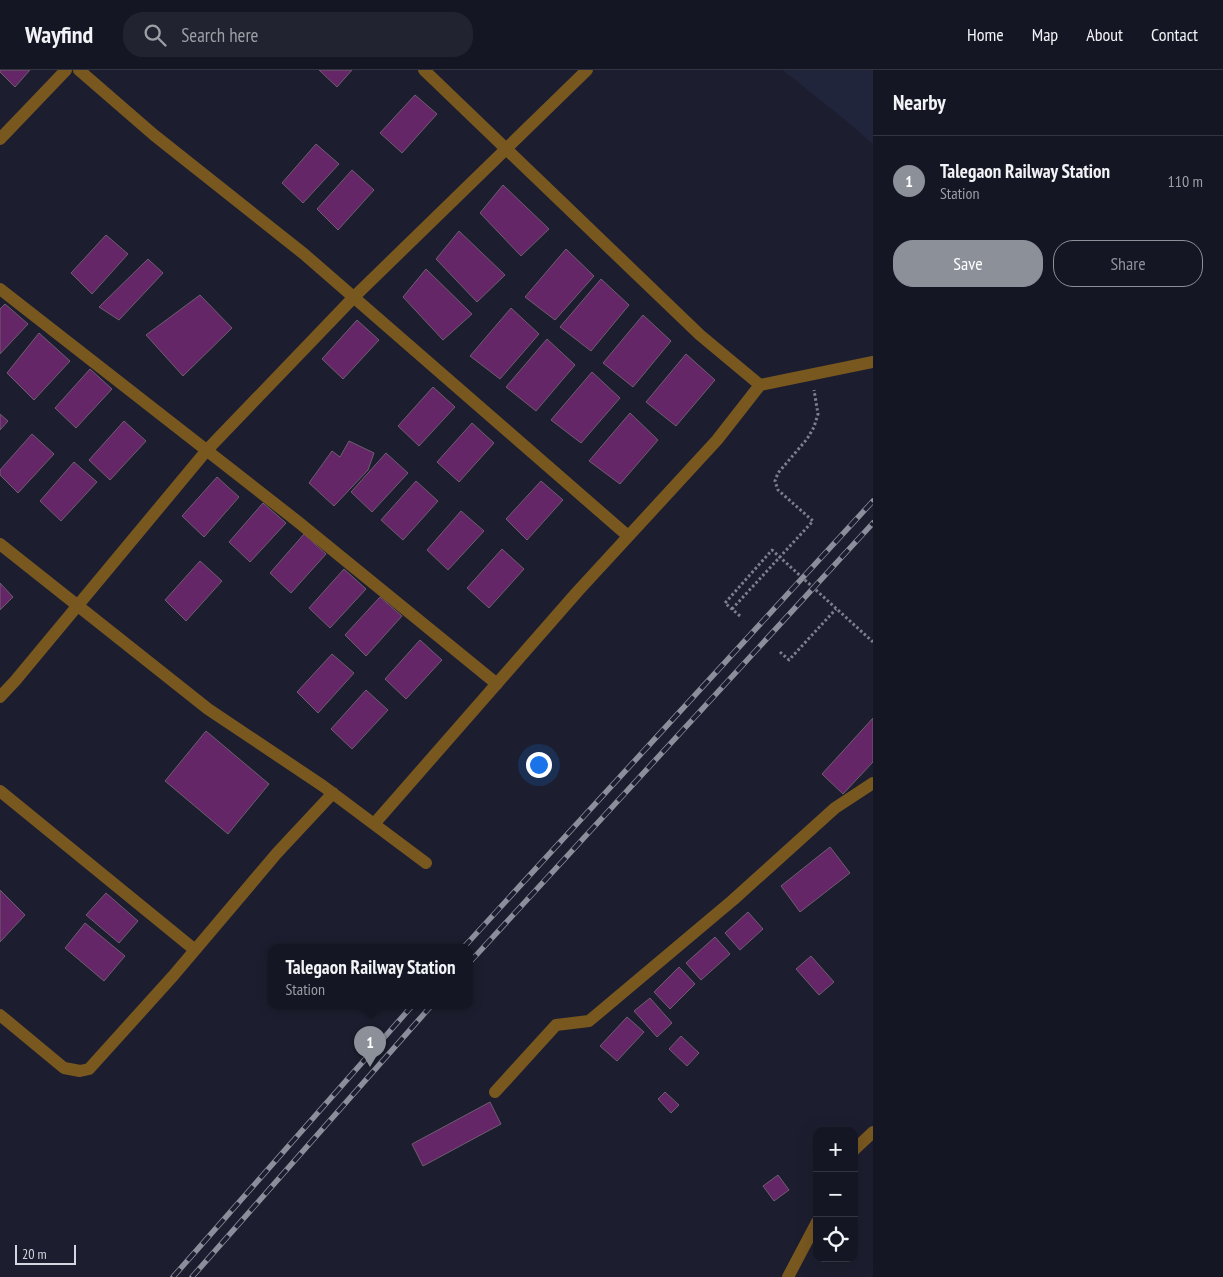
<!DOCTYPE html>
<html lang="en">
<head>
<meta charset="utf-8">
<style>
  :root { --surface:#151623; --page:#222330; --text:#f1f3f6; --muted:#9d9fa6; --line:#343541; --accent:#8c9099 }
  body { margin:0; font-family:"PT Sans Narrow",sans-serif; background:var(--page); color:var(--text) }
  .controls { position:absolute; right:15px; bottom:15px; display:grid; overflow:hidden; border-radius:10px; box-shadow:0 5px 20px #0002 }
  .controls button { width:45px; height:45px; display:grid; place-items:center; padding:0; border:0; border-bottom:1px solid var(--line); background:var(--surface); color:var(--text); font:25px sans-serif }
  .scale { position:absolute; left:15px; bottom:12px; width:61px; box-sizing:border-box; padding-left:5px; border:2px solid #d4d6e2; border-top:0; font-size:14px; line-height:18px; white-space:nowrap; color:#d4d6e2; -webkit-text-stroke:4px #1c1e2f; paint-order:stroke }
  .you { position:absolute; left:538px; top:694px; width:18px; height:18px; margin:-12px; border:4px solid #fff; border-radius:50%; background:#1a73e8; box-shadow:0 0 0 8px #1a73e833 }
  .badge { display:grid; place-items:center; width:32px; height:32px; border-radius:50%; background:var(--accent); color:#fff; font-size:16px; font-weight:700 }
  .pin { position:absolute; translate:-50% -41px; filter:drop-shadow(0 1px 2px #0008) }
  .pin::after { content:''; position:absolute; top:26px; width:18px; height:15px; background:inherit; clip-path:polygon(0 0,100% 0,50% 100%) }
  .popup { position:absolute; left:268px; top:874px; width:205px; height:65px; box-sizing:border-box; display:grid; place-content:center; border-radius:10px; background:var(--surface); filter:drop-shadow(0 1px 4px #0005); font-size:16px; white-space:nowrap; color:var(--muted) }
  .popup b { font-size:19px; color:var(--text) }
  .popup::after { content:''; position:absolute; left:50%; top:100%; margin-left:-10px; border:10px solid transparent; border-top-color:var(--surface) }
  .list { margin:0; padding:0; list-style:none }
  h2 { display:flex; justify-content:space-between; align-items:center; height:65px; margin:0; padding:0 20px; font-size:21px }
  h2 small { font-size:16px; font-weight:400; color:var(--muted) }
  .list li { display:grid; grid-template-columns:32px 1fr auto; gap:15px; align-items:center; box-sizing:border-box; height:90px; padding:0 20px; border-top:1px solid var(--line) }
  .list b { display:block; font-size:19px; white-space:nowrap }
  .list p { margin:0; font-size:16px; white-space:nowrap; color:var(--muted) }
  .list em { font-size:16px; font-style:normal; color:var(--muted) }
  .actions { display:flex; gap:10px; padding:15px 20px }
  .actions a { flex:1; padding:11px 0; border:1px solid var(--accent); border-radius:20px; text-align:center; font-size:18px; color:var(--accent) }
  .actions .main { background:var(--accent); color:#fff }
  .icon { flex:none; width:28px; height:28px; fill:none; stroke:currentColor; stroke-width:2; stroke-linecap:round; stroke-linejoin:round }
  .map { position:relative; flex:none; width:873px; height:1207px; overflow:hidden }
  header { display:flex; align-items:center; gap:30px; box-sizing:border-box; height:70px; padding:0 25px; background:var(--surface); border-bottom:1px solid var(--line) }
  header strong { font-size:24px }
  nav { display:flex; gap:28px; margin-inline-start:auto; font-size:18px }
  .search { width:350px; height:45px; background:var(--page); display:flex; align-items:center; gap:12px; box-sizing:border-box; padding:0 18px; border-radius:20px; color:var(--muted); font-size:19px }
  main { display:flex }
  aside { flex:1; background:var(--surface) }
  .map>svg:first-child { display:block }
  .built { fill:#21253c }
  .building { fill:#652668; stroke:#6e5e6e }
  .lines { fill:none; stroke-linecap:round; stroke-linejoin:round }
  .path { stroke:#7d7f8d; stroke-width:3; stroke-dasharray:2.5 2.5; stroke-linecap:butt }
  .minor { stroke:#795820; stroke-width:12 }
  .rail-casing { stroke:#8c8e9c; stroke-width:5.5 }
  .rail { stroke:#1c1e2f; stroke-width:4; stroke-dasharray:11; stroke-linecap:butt }
</style>
</head>
<body>
<header>
<strong>Wayfind</strong>
<div class="search"><svg class="icon" aria-label="search" viewBox="0 0 24 24"><circle cx="10" cy="10" r="6"/><path d="M15 15l6 6"/></svg>Search here</div>
<nav><a>Home</a><a>Map</a><a>About</a><a>Contact</a></nav>
</header>
<main>
<div class="map">
<svg width="873" height="1207" viewBox="0 0 873 1207">
  <rect width="100%" height="100%" fill="#1c1e2f"/>
  <path class="built" d="M783,0h90v74l-29,-25z"/>
  <path class="building" d="M0,0h30l-15,17 -15,-15z
    M319,0h33l-15,17z
    M415,25l22,19 -35,39 -22,-20z
    M316,74l23,20 -36,39 -21,-20z
    M352,100l22,20 -36,40 -21,-21z
    M503,115l46,44 -28,27 -41,-43z
    M459,161l46,44 -28,27 -41,-43z
    M106,165l22,19 -36,40 -21,-21z
    M566,179l28,27 -39,44 -30,-23z
    M148,189l15,14 -44,47 -20,-13z
    M426,199l46,45 -29,26 -40,-43z
    M601,209l28,26 -38,46 -31,-24z
    M200,225l32,33 -49,48 -37,-41z
    M5,234l23,20 -28,30v-45z
    M511,238l28,26 -39,45 -30,-23z
    M643,245l28,26 -38,46 -30,-24z
    M357,250l22,20 -36,39 -21,-20z
    M39,263l31,28 -36,39 -27,-27z
    M547,269l28,26 -39,46 -30,-24z
    M686,284l29,26 -39,46 -30,-24z
    M90,299l22,20 -36,39 -21,-20z
    M592,302l28,26 -39,45 -30,-23z
    M433,317l22,20 -36,39 -21,-20z
    M630,343l28,27 -38,44 -31,-23z
    M0,344l8,7 -8,9z
    M124,351l22,20 -36,39 -21,-20z
    M472,353l22,20 -35,39 -22,-20z
    M32,364l22,20 -36,39 -18,-18v-5z
    M349,371l25,12 -6,17 -34,36 -25,-23 23,-32 8,6z
    M386,383l22,20 -36,39 -21,-20z
    M74,392l23,20 -36,39 -21,-20z
    M217,407l22,20 -35,40 -22,-21z
    M416,411l22,20 -35,39 -22,-20z
    M541,411l22,19 -36,40 -21,-21z
    M263,433l23,20 -36,39 -21,-20z
    M461,441l23,20 -36,39 -21,-20z
    M304,464l22,20 -35,39 -21,-20z
    M502,479l22,20 -35,39 -22,-20z
    M200,491l22,20 -36,40 -21,-21z
    M344,499l22,20 -36,39 -21,-20z
    M0,513l13,14 -13,13z
    M380,527l22,19 -36,40 -21,-21z
    M420,570l22,20 -36,39 -21,-20z
    M332,584l22,19 -36,40 -21,-21z
    M366,620l22,20 -36,39 -21,-20z
    M873,648v44l-30,32 -21,-20z
    M206,661l63,53 -41,50 -63,-53z
    M830,777l20,26 -50,39 -19,-26z
    M0,820l25,25 -25,27z
    M106,823l32,28 -19,22 -33,-28z
    M748,842l15,17 -23,21 -15,-17z
    M85,853l40,33 -21,25 -39,-33z
    M715,867l15,17 -29,26 -15,-17z
    M811,886l23,26 -15,13 -23,-26z
    M679,897l16,17 -25,25 -16,-17z
    M650,928l22,25 -15,14 -23,-26z
    M627,947l17,15 -27,29 -17,-15z
    M681,966l18,17 -12,13 -18,-17z
    M665,1022l14,13 -8,8 -13,-14z
    M490,1032l11,22 -78,42 -11,-22z
    M778,1105l11,15 -15,11 -11,-15z"/>
  <g class="lines">
    <path class="path" d="M732,539l81,-88 -35,-31 -3,-9 3,-8 29,-34 7,-12 4,-13 -4,-24
      M740,546l-15,-13 47,-53 101,92
      M780,582l9,8 47,-51"/>
    <path class="minor" d="M79,0l75,65 150,119 324,282
      M424,0l276,265 60,50 113,-23
      M0,69l66,-69
      M0,219l297,232 200,163
      M0,474l208,165 115,77 103,77
      M0,627l15,-16 192,-231 147,-153 233,-227
      M0,721l195,159
      M374,754l204,-233 139,-151 43,-55
      M0,945l64,53 16,3 9,-2 84,-93 104,-123 56,-60
      M495,1022l61,-67 33,-4 144,-121 102,-92 38,-25
      M854,1080l19,-18
      M788,1207l29,-55"/>
    <defs>
      <path id="rail" d="M463,878l410,-447
        M469,893l404,-440
        M173,1207l239,-271
        M192,1207l239,-271"/>
    </defs>
    <use href="#rail" class="rail-casing"/>
    <use href="#rail" class="rail"/>
  </g>
</svg>
<div class="controls">
<button>+</button>
<button>−</button>
<button><svg class="icon" aria-label="locate" viewBox="0 0 24 24"><circle cx="12" cy="12" r="6"/><path d="M12 2v4M12 18v4M2 12h4M18 12h4"/></svg></button>
</div>
<div class="scale">20 m</div>
<div class="you"></div>
<div class="pin badge" style="left:370px;top:997px">1</div>
<div class="popup"><b>Talegaon Railway Station</b>Station</div>
</div>
<aside>
<h2>Nearby<small></small></h2>
<ul class="list">
<li><span class="badge">1</span><div><b>Talegaon Railway Station</b><p>Station</p></div><em>110 m</em></li>
</ul>
<div class="actions"><a class="main">Save</a><a>Share</a></div>
</aside>
</main>
</body>
</html>
